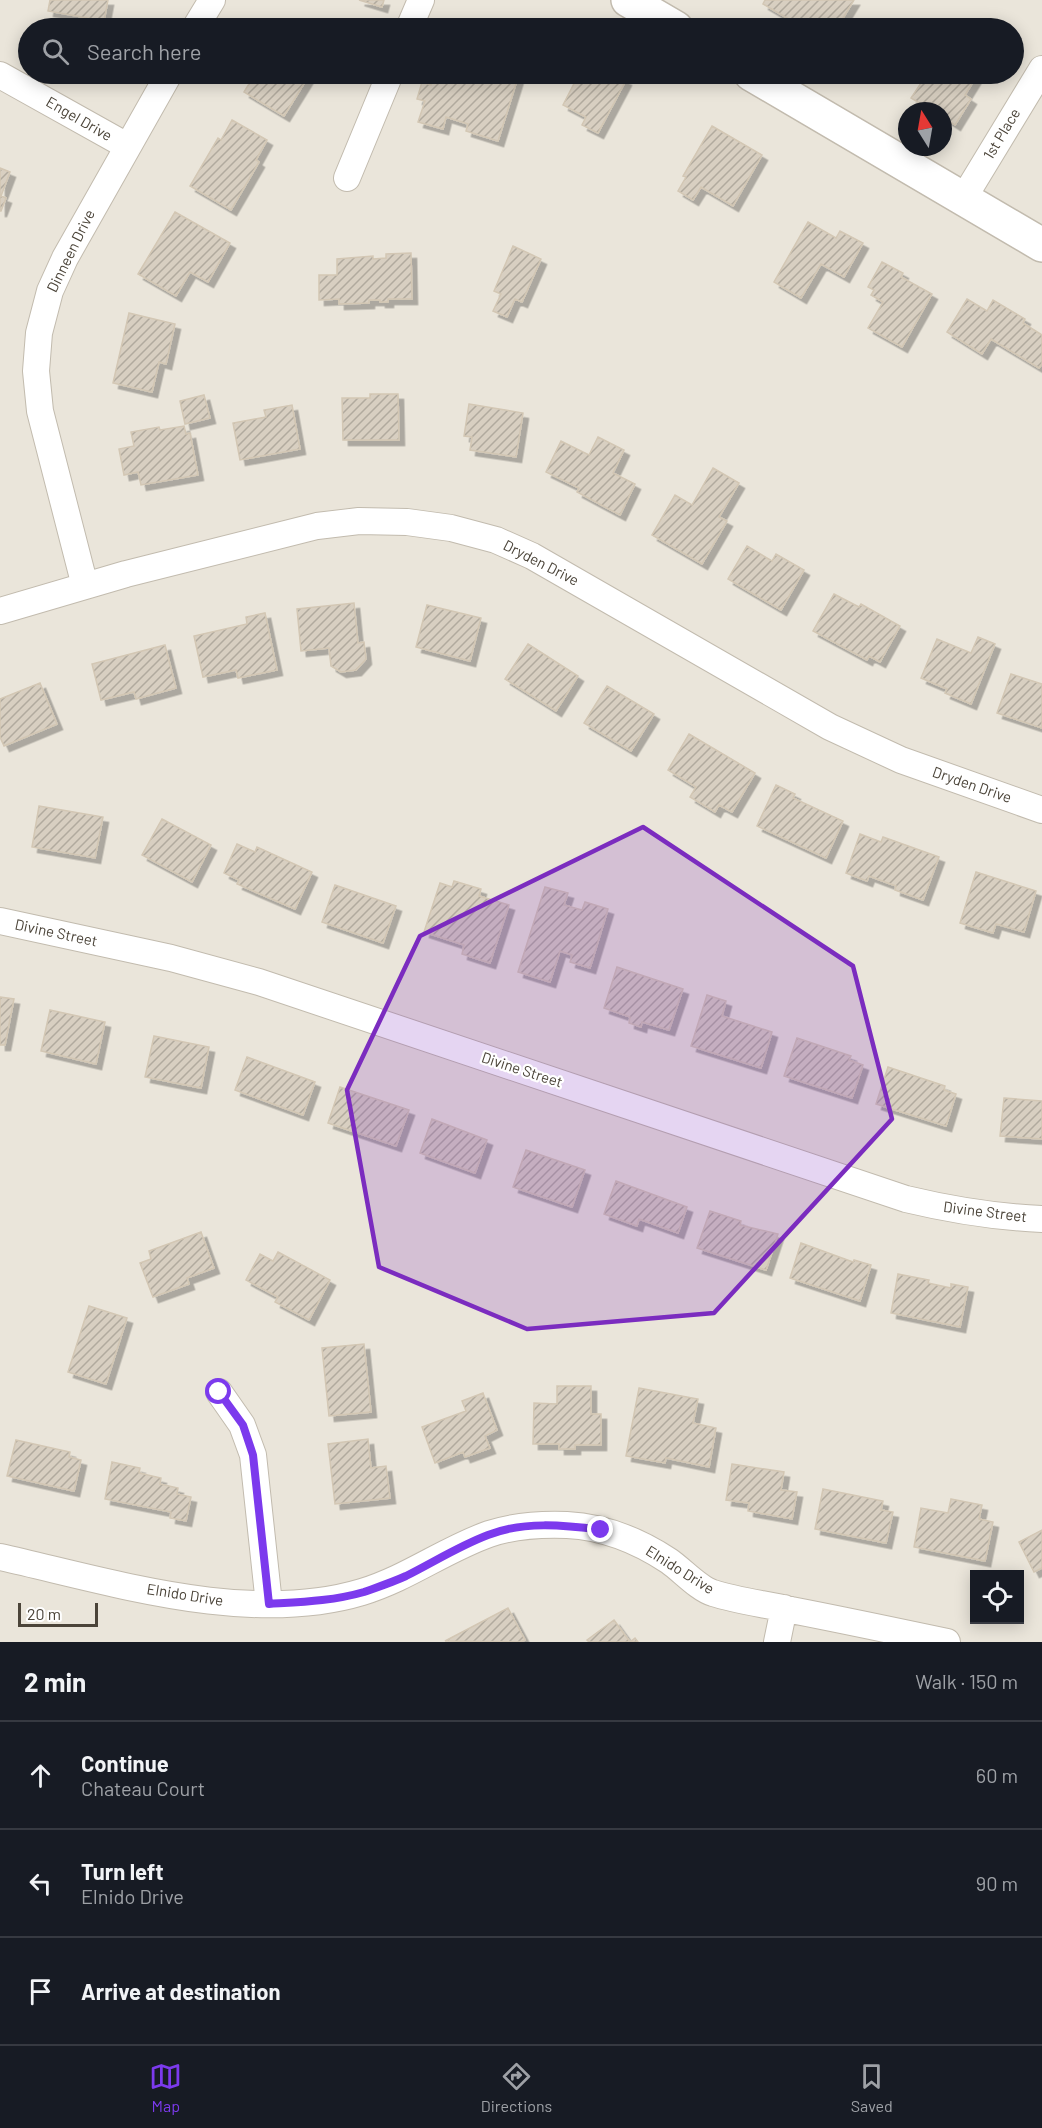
<!DOCTYPE html>
<html lang="en">
<head>
<meta charset="utf-8">
<style>
  :root { --surface:#171b24; --page:#20242c; --text:#f1f3f6; --muted:#9ea1a6; --line:#363941; --accent:#7c3aed }
  body { margin:0; font-family:Barlow,sans-serif; background:var(--page); color:var(--text) }
  .controls { position:absolute; right:18px; bottom:18px; display:grid; overflow:hidden; border-radius:0px; box-shadow:0 3px 15px #0003 }
  .controls button { width:54px; height:54px; display:grid; place-items:center; padding:0; border:0; border-bottom:2px solid var(--line); background:var(--surface); color:var(--text); font:30px sans-serif }
  .compass { position:absolute; left:898px; top:102px; width:54px; height:54px; border-radius:50%; background:var(--surface); box-shadow:0 3px 15px #0003; rotate:349deg }
  .scale { position:absolute; left:18px; bottom:15px; width:80px; box-sizing:border-box; padding-left:6px; border:3px solid #4b4439; border-top:0; font-size:16px; line-height:21px; white-space:nowrap; color:#4b4439; -webkit-text-stroke:4px #fff; paint-order:stroke }
  .stop { position:absolute; width:18px; height:18px; margin:-14px; border:4px solid #7c3aed; border-radius:50%; background:#fff }
  .stop.end { background:#7c3aed; border-color:#fff; box-shadow:0 2px 6px #0008 }
  .list { margin:0; padding:0; list-style:none }
  h2 { display:flex; justify-content:space-between; align-items:center; height:78px; margin:0; padding:0 24px; font-size:26px }
  h2 small { font-size:20px; font-weight:400; color:var(--muted) }
  .list li { display:grid; grid-template-columns:39px 1fr auto; gap:18px; align-items:center; box-sizing:border-box; height:108px; padding:0 24px; border-top:2px solid var(--line) }
  .list b { display:block; font-size:22px; white-space:nowrap }
  .list p { margin:0; font-size:20px; white-space:nowrap; color:var(--muted) }
  .list em { font-size:20px; font-style:normal; color:var(--muted) }
  .icon { flex:none; width:33px; height:33px; fill:none; stroke:currentColor; stroke-width:2; stroke-linecap:round; stroke-linejoin:round }
  .map { position:relative; flex:none; width:1042px; height:1642px; overflow:hidden }
  .search { position:absolute; background:var(--surface); box-shadow:0 3px 15px #0003; left:18px; right:18px; top:18px; height:66px; display:flex; align-items:center; gap:15px; box-sizing:border-box; padding:0 21px; border-radius:33px; color:var(--muted); font-size:22px }
  .sheet { height:402px; background:var(--surface) }
  nav { display:flex; justify-content:space-around; align-items:center; box-sizing:border-box; height:84px; border-top:2px solid var(--line); background:var(--surface); font-size:16px; color:var(--muted) }
  nav a { display:grid; justify-items:center; gap:3px }
  nav .on { color:var(--accent) }
  .map>svg:first-child { display:block }
  .residential { fill:#eae5da; fill-rule:evenodd }
  .building { fill:url(#building-hatch); stroke:#d3c7b4; stroke-width:1.5; filter:url(#shadow) }
  .lines { fill:none; stroke-linecap:round; stroke-linejoin:round }
  .minor-casing { stroke:#c2bbae; stroke-width:28 }
  .tertiary-casing { stroke:#c2bbae; stroke-width:36 }
  .minor { stroke:#fff; stroke-width:26 }
  .tertiary { stroke:#fff; stroke-width:33 }
  .route { stroke:#7c3aed; stroke-width:8 }
  .marked { fill:#7b2cbf; fill-opacity:0.2; stroke:#7b2cbf; stroke-width:4.5; stroke-linejoin:round }
  .labels { text-anchor:middle; stroke-width:4.5; stroke-linejoin:round; paint-order:stroke }
  .street-label { font-size:15px; fill:#4b4439; stroke:#fff }
</style>
</head>
<body>
<div class="map">
<svg width="1042" height="1642" viewBox="0 0 1042 1642">
  <defs>
    <pattern id="building-hatch" width="6" height="6" patternUnits="userSpaceOnUse" patternTransform="scale(1.5)"><rect width="6" height="6" fill="#d8cfc1"/><path d="M-1 1l2-2M0 6l6-6M5 7l2-2" fill="none" stroke="#b1aa9e"/></pattern>
    <filter id="shadow"><feDropShadow dx="5.5" dy="5.5" stdDeviation="0" flood-color="#0004"/></filter>
  </defs>
  <rect width="100%" height="100%" fill="#f6f3ec"/>
  <path class="residential" d="M0,0h1042v1642h-1042zM28,28h986v46h-986zM907,111h36v36h-36zM974,1574h46v46h-46z"/>
  <path class="building" d="M50,0h58l-4,21 -56,-10z
    M359,0h25l-2,7z
    M765,0h89l-17,28h-33l-41,-24z
    M255,74h55l-26,42 -40,-24z
    M435,74h24l24,7 2,-7h34l-21,67 -32,-10 2,-7 -22,-7 -3,12 -25,-7 7,-21 -8,-2 5,-17 9,3z
    M579,74h33l14,6 -28,53 -16,-8 4,-8 -23,-12z
    M927,74h51l-13,21 6,4 -16,26 -12,-8v-6h-10l-22,-13z
    M232,120l35,20 -11,20 3,2 -28,48 -41,-24 28,-48 3,2z
    M712,126l50,29 -29,51 -32,-19 -8,13 -15,-9 8,-14 -3,-1z
    M0,168l10,4 -9,24 5,2 -5,13h-1z
    M175,212l55,31 -22,39 -18,-10 -14,24 -38,-22z
    M808,222l28,16 4,-7 23,12 -19,34 -23,-13 -20,34 -27,-16z
    M513,246l28,13 -19,43 -7,-3 -8,18 -14,-6 8,-17 -7,-3z
    M411,253l1,46h-24v3h-8v-2h-11v3l-30,1v-5l-20,1v-25h18v-16l36,-3v3l13,-1v-4z
    M882,262l21,11 -2,4 31,17 -30,53 -34,-19 15,-26 -12,-7 3,-5 -6,-3z
    M967,299l20,12 6,-11 32,19 -2,4 19,12v29l-3,4 -48,-29 -9,15 -35,-22z
    M129,313l46,11 -9,40 -7,-2 -7,30 -39,-9z
    M370,394h28l1,46h-56l-1,-42h28z
    M204,395l6,23 -25,6 -5,-23z
    M469,404l54,9 -7,44 -46,-7 2,-13 -8,-1z
    M292,405l8,44 -60,11 -7,-37 33,-6 -2,-7z
    M184,426l2,8 4,-1 8,42 -57,10 -3,-13 -14,3 -5,-26 15,-3 -3,-14 28,-5 1,3z
    M598,437l26,13 -11,23 22,11 -15,31 -43,-23 2,-4 -33,-16 15,-31 28,14z
    M713,468l26,15 -20,34 8,4 -25,43 -50,-29 23,-40 17,10z
    M747,546l25,15 4,-7 28,16 -23,40 -53,-31z
    M834,594l25,13 2,-3 39,22 -20,36 -11,-6 -2,4 -54,-29z
    M354,603l4,40 6,-1 2,17 -10,11 -15,2 -10,-6 -2,-18 -28,3 -4,-42z
    M427,605l54,13 -11,43 -54,-14z
    M265,613l12,57 -39,8 -2,-8 -33,7 -9,-41 53,-12 -1,-7z
    M978,637l17,7 -24,60 -26,-11 2,-4 -26,-11 16,-39 34,14z
    M528,644l50,32 -22,35 -51,-32z
    M165,645l11,43 -40,11 -2,-7 -33,8 -9,-36z
    M1011,674l31,10v44l-45,-15z
    M40,683l17,41 -53,22 -4,-9v-38z
    M607,686l47,28 -23,37 -47,-28z
    M689,734l66,39 -23,39 -13,-7 -4,7 -25,-15 6,-10 -28,-17z
    M776,785l19,9 -2,4 50,23 -17,37 -69,-32z
    M39,806l64,11 -8,41 -63,-11z
    M162,819l49,26 -19,37 -50,-27z
    M860,834l21,8 2,-5 56,20 -16,43 -28,-10 1,-4 -27,-10 -2,5 -21,-8z
    M237,844l18,8 2,-5 55,25 -17,37 -58,-25 2,-4 -15,-7z
    M976,872l60,19 -12,41 -28,-8 -3,9 -33,-10z
    M454,881l27,8 -2,7 30,9 -19,58 -28,-9 2,-9 -40,-13 16,-49 12,4z
    M335,885l61,21 -13,37 -61,-21z
    M545,887l23,6 -4,12 18,5 3,-8 23,7 -18,59 -20,-6 2,-7 -12,-4 -10,31 -32,-10z
    M617,967l66,22 -14,41 -27,-8 -1,5 -12,-4 1,-6 -26,-9z
    M707,995l19,6 -4,15 50,16 -11,36 -70,-22z
    M0,997l14,2 -9,46h-5z
    M50,1010l55,12 -9,42 -55,-13z
    M154,1036l55,11 -8,41 -56,-11z
    M797,1038l54,18 -2,4 14,5 -11,33 -68,-22z
    M247,1057l68,25 -12,33 -68,-25z
    M888,1067l57,19 -1,4 12,4 -10,32 -70,-22z
    M340,1087l69,23 -13,36 -68,-23z
    M1004,1098l38,3v38l-42,-3z
    M432,1119l55,21 -12,33 -55,-20z
    M526,1150l59,20 -13,37 -59,-20z
    M616,1181l71,26 -9,26 -39,-14 -2,7 -33,-12z
    M710,1211l31,10 -1,4 38,9 -12,36 -69,-22z
    M201,1232l13,36 -27,10 2,6 -36,13 -13,-34 11,-4 -2,-8z
    M801,1243l52,19 1,-2 17,5 -11,36 -70,-23z
    M278,1252l52,28 -21,40 -34,-18 3,-5 -32,-17 14,-26 13,7z
    M898,1274l31,6 -1,3 23,5v-4l17,3 -8,40 -69,-14z
    M89,1306l38,12 -21,66 -38,-12z
    M364,1344l7,68 -42,4 -7,-68z
    M557,1386h34v28h10v31h-26v4h-16v-5h-26l1,-41 23,1z
    M639,1388l59,11 -5,24 23,5 -7,39 -43,-9 -1,5 -39,-7z
    M483,1393l14,37 -12,6 5,12 -25,9 -2,-5 -28,11 -13,-36 44,-16 -4,-10z
    M368,1439l3,29 15,-2 4,32 -55,6 -7,-60z
    M16,1440l54,12 -1,5 12,3 -7,31 -67,-15z
    M112,1462l28,6 -1,5 22,5 -1,6 18,4 -1,6 14,3 -5,24 -16,-3 1,-6 -66,-13z
    M732,1464l52,8 -3,18 16,2 -5,27 -44,-8 1,-8 -23,-3z
    M823,1489l60,12 -2,9 12,2 -7,31 -71,-14z
    M951,1499l31,6 -3,14 14,3 -8,39 -71,-14 7,-39 27,5z
    M1042,1530v38l-8,4 -15,-30z
    M508,1608l17,32 -5,2 -75,-1z
    M614,1620l16,22 5,-4 3,4h-49l-2,-2z"/>
  <g class="lines">
    <defs>
      <path id="minor" d="M195,28l17,-28
        M409,28l12,-28
        M0,75l127,71
        M347,178l43,-104
        M963,199l79,-130
        M85,586l-45,-175 -4,-40 3,-38 11,-42 15,-33 104,-184
        M0,611l126,-37 191,-48 42,-5 48,1 44,6 45,12 36,16 298,171 71,33 141,50
        M0,921l171,37 88,24 647,217c46,11 89,18 136,20
        M219,1392l23,33 11,30 16,149
        M0,1557c112,25 249,69 362,35 46,-14 82,-42 127,-58 24,-8 52,-10 78,-9 37,2 72,16 102,36 13,9 30,28 44,32 25,8 52,11 78,17 52,10 104,21 156,32
        M777,1642l7,-34"/>
      <path id="tertiary" d="M628,0l48,28
        M751,74l291,171"/>
    </defs>
    <use href="#minor" class="minor-casing"/>
    <use href="#tertiary" class="tertiary-casing"/>
    <use href="#minor" class="minor"/>
    <use href="#tertiary" class="tertiary"/>
  </g>
  <g class="lines">
    <path class="route" d="M219,1392l24,33 10,30 16,149c32,-2 64,-3 95,-12 14,-5 29,-10 42,-16 28,-14 53,-30 82,-41 35,-14 76,-10 113,-5"/>
  </g>
  <path class="marked" d="M643,827l210,139 39,153 -178,194 -187,16 -148,-62 -32,-177 73,-154z"/>
  <g class="labels">
    <g class="street-label">
      <text transform="translate(79 119) rotate(30)" y="5">Engel Drive</text>
      <text transform="translate(1002 134) rotate(-59)" y="5">1st Place</text>
      <text transform="translate(71 251) rotate(-64)" y="5">Dinneen Drive</text>
      <text transform="translate(541 563) rotate(27)" y="5">Dryden Drive</text>
      <text transform="translate(972 785) rotate(19)" y="5">Dryden Drive</text>
      <text transform="translate(56 933) rotate(12)" y="5">Divine Street</text>
      <text transform="translate(522 1070) rotate(18)" y="5">Divine Street</text>
      <text transform="translate(985 1212) rotate(7)" y="5">Divine Street</text>
      <text transform="translate(680 1570) rotate(32)" y="5">Elnido Drive</text>
      <text transform="translate(185 1595) rotate(9)" y="5">Elnido Drive</text>
    </g>
  </g>
</svg>
<div class="controls">
<button><svg class="icon" aria-label="locate" viewBox="0 0 24 24"><circle cx="12" cy="12" r="6"/><path d="M12 2v4M12 18v4M2 12h4M18 12h4"/></svg></button>
</div>
<svg class="compass" viewBox="-18 -18 36 36"><path d="M0-13l5 13h-10z" fill="#e53935"/><path d="M0 13l5-13h-10z" fill="#9ea1a6"/></svg>
<div class="scale">20 m</div>
<div class="stop" style="left:219px;top:1392px"></div>
<div class="stop end" style="left:601px;top:1530px"></div>
<div class="search"><svg class="icon" aria-label="search" viewBox="0 0 24 24"><circle cx="10" cy="10" r="6"/><path d="M15 15l6 6"/></svg>Search here</div>
</div>
<section class="sheet">
<h2>2 min<small>Walk · 150 m</small></h2>
<ul class="list">
<li><svg class="icon" aria-label="ahead" viewBox="0 0 24 24"><path d="M12 20V5M6 11l6-6 6 6"/></svg><div><b>Continue</b><p>Chateau Court</p></div><em>60 m</em></li>
<li><svg class="icon" aria-label="left" viewBox="0 0 24 24"><path d="M17 20v-9H6M10 6l-5 5 5 5"/></svg><div><b>Turn left</b><p>Elnido Drive</p></div><em>90 m</em></li>
<li><svg class="icon" aria-label="arrive" viewBox="0 0 24 24"><path d="M6 21V4h12l-3 4 3 4H6"/></svg><div><b>Arrive at destination</b></div></li>
</ul>
</section>
<nav>
<a class="on"><svg class="icon" aria-label="map" viewBox="0 0 24 24"><path d="M3 6l6-2 6 2 6-2v14l-6 2-6-2-6 2zM9 4v14M15 6v14"/></svg>Map</a>
<a><svg class="icon" aria-label="directions" viewBox="0 0 24 24"><path d="M12 3l9 9-9 9-9-9zM9 14v-3h6M13 9l2 2-2 2"/></svg>Directions</a>
<a><svg class="icon" aria-label="saved" viewBox="0 0 24 24"><path d="M7 4h10v16l-5-4-5 4z"/></svg>Saved</a>
</nav>
</body>
</html>
